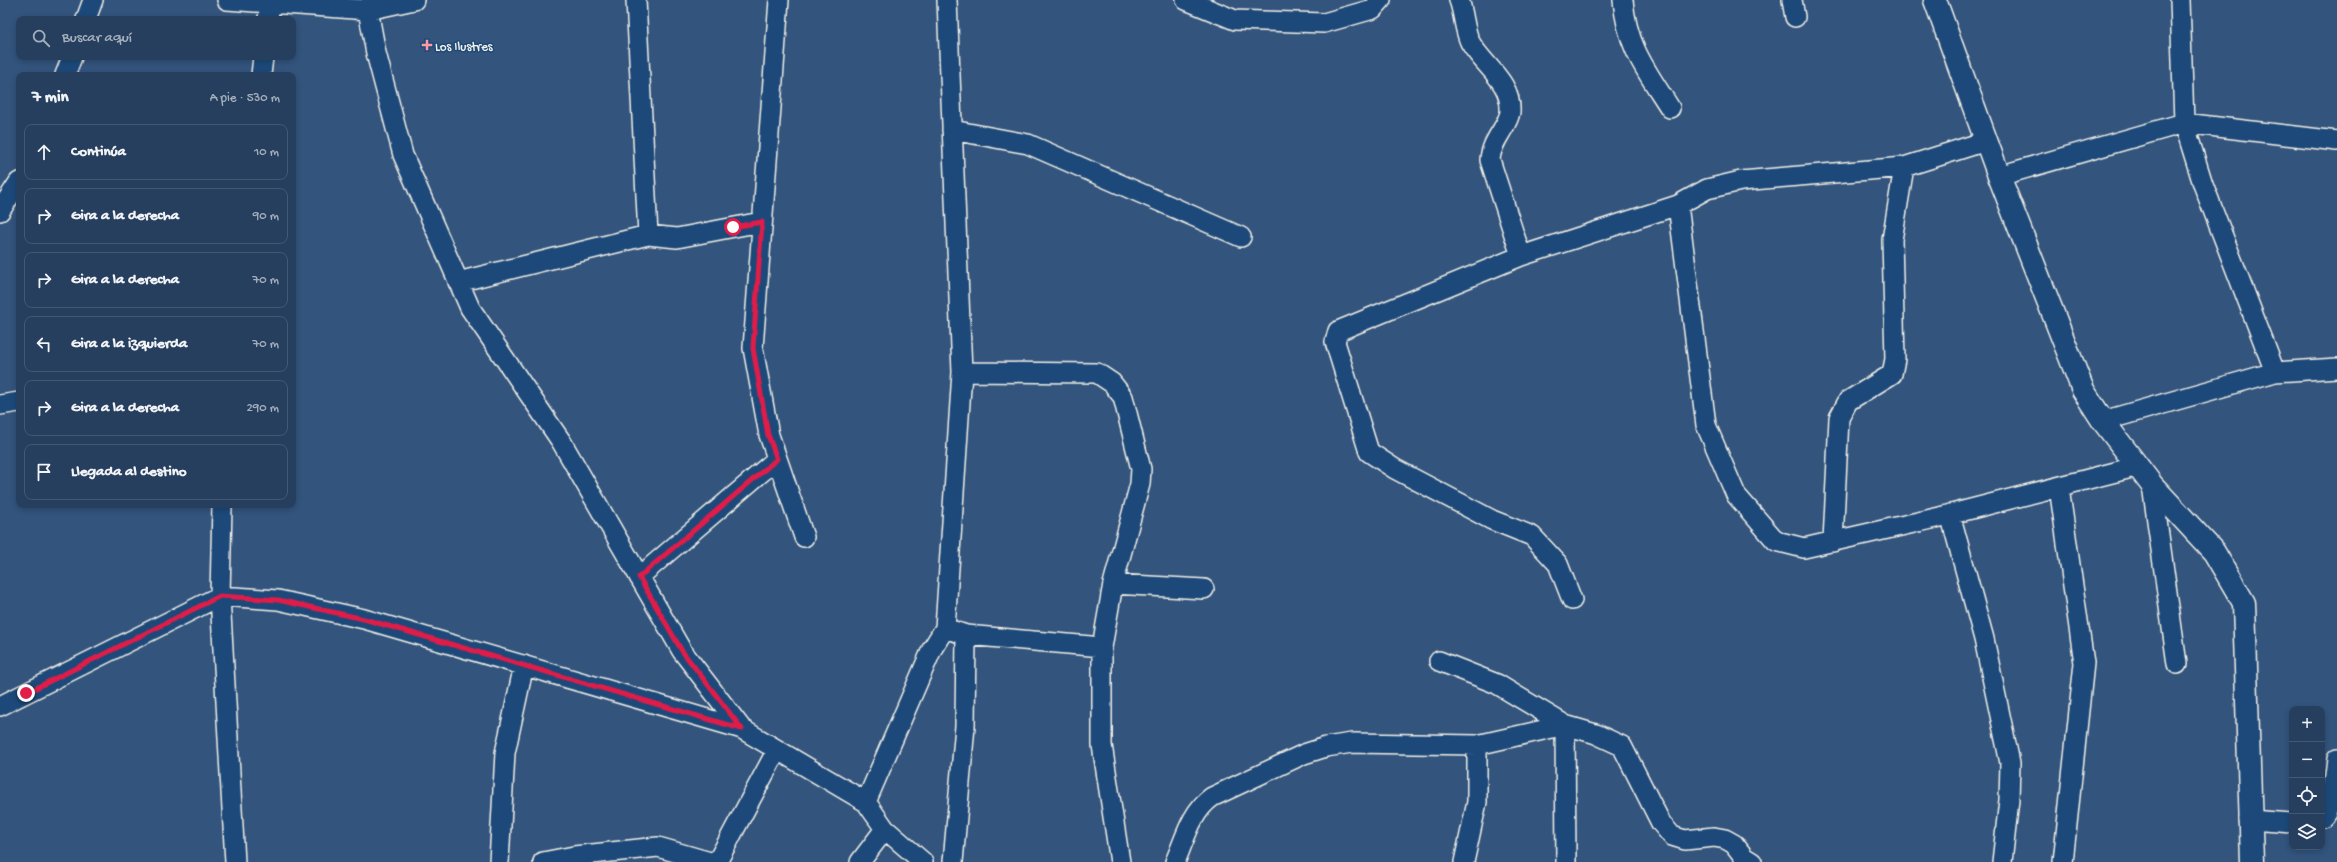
<!DOCTYPE html>
<html lang="es">
<head>
<meta charset="utf-8">
<style>
  :root { --surface:#263f5e; --page:#324a67; --text:#f1f3f6; --muted:#a4afbc; --line:#425873 }
  body { margin:0; font-family:"Gochi Hand",sans-serif; background:var(--page); color:var(--text) }
  .controls { position:absolute; right:12px; bottom:12px; display:grid; overflow:hidden; border-radius:8px; box-shadow:0 2px 6px #0003 }
  .controls button { width:36px; height:36px; display:grid; place-items:center; padding:0; border:0; border-bottom:1px solid var(--line); background:var(--surface); color:var(--text); font:20px sans-serif }
  .stop { position:absolute; width:12px; height:12px; margin:-9px; border:3px solid #e11d48; border-radius:50%; background:#fff }
  .stop.end { background:#e11d48; border-color:#fff; box-shadow:0 1px 4px #0008 }
  .list { margin:0; padding:0; list-style:none }
  h2 { display:flex; justify-content:space-between; align-items:center; height:52px; margin:0; padding:0 16px; font-size:17px }
  h2 small { font-size:13px; font-weight:400; color:var(--muted) }
  .list li { display:grid; grid-template-columns:26px 1fr auto; gap:12px; align-items:center; box-sizing:border-box; height:56px; margin:0 8px 8px; padding:0 8px; border:1px solid var(--line); border-radius:8px }
  .list b { display:block; font-size:15px; white-space:nowrap }
  .list em { font-size:13px; font-style:normal; color:var(--muted) }
  .icon { flex:none; width:22px; height:22px; fill:none; stroke:currentColor; stroke-width:2; stroke-linecap:round; stroke-linejoin:round }
  .map { position:relative; flex:none; width:2337px; height:862px; overflow:hidden }
  .search { position:absolute; background:var(--surface); box-shadow:0 2px 6px #0003; left:16px; top:16px; width:280px; height:44px; display:flex; align-items:center; gap:10px; box-sizing:border-box; padding:0 14px; border-radius:8px; color:var(--muted); font-size:15px }
  .panel { position:absolute; background:var(--surface); box-shadow:0 2px 6px #0003; left:16px; top:72px; width:280px; height:436px; border-radius:8px }
  .map>svg:first-child { display:block }
  .lines { fill:none; stroke-linecap:round; stroke-linejoin:round }
  .minor-casing { stroke:#f4f1e8; stroke-width:22 }
  .tertiary-casing { stroke:#f4f1e8; stroke-width:25 }
  .minor { stroke:#1f4a7a; stroke-width:19 }
  .tertiary { stroke:#1f4a7a; stroke-width:22 }
  .route { stroke:#e11d48; stroke-width:5 }
  .poi-dot { fill:#ff9aa2; stroke:#1f4a7a; stroke-width:1.5 }
  .labels { text-anchor:middle; stroke-width:3; stroke-linejoin:round; paint-order:stroke }
  .poi-label { font-size:13px; fill:#f4f1e8; stroke:#1f4a7a; text-anchor:start }
</style>
</head>
<body>
<div class="map">
<svg width="2337" height="862" viewBox="0 0 2337 862">
  <rect width="100%" height="100%" fill="#33547d"/>
  <filter id="ink" filterUnits="userSpaceOnUse"><feTurbulence type="fractalNoise" baseFrequency=".025" numOctaves="2"/><feDisplacementMap in="SourceGraphic" scale="8" xChannelSelector="R" yChannelSelector="G"/><feConvolveMatrix kernelMatrix="1 2 1 2 8 2 1 2 1" color-interpolation-filters="sRGB"/></filter>
  <g filter="url(#ink)">
    <g class="lines">
      <defs>
        <path id="minor" d="M227,0l141,10 46,-10
          M372,0l-4,10 8,43 27,102 67,153 91,133 121,210 60,78
          M636,0l12,235
          M779,0l-26,348 16,87 35,102
          M1186,0l49,20 89,3 49,-14 8,-9
          M1459,0c5,13 5,30 11,42 13,24 42,39 40,70 -2,15 -19,28 -20,48l31,96
          M1623,0c4,47 23,70 47,108
          M1792,0l3,17
          M2180,0l4,123 19,61 72,188
          M86,19l7,-19
          M268,19l2,-18
          M65,75l7,-18
          M261,75l2,-18
          M952,130l76,14 213,93
          M1999,176l185,-53 153,18
          M1678,205l28,220 30,70 40,46 28,7 136,-31 199,-51
          M0,211l19,-29
          M458,282l190,-47 29,3 84,-16
          M962,372l135,1 15,10 11,14 18,72 -1,15 -27,100 -11,63v98l18,117
          M0,405l19,-3
          M2103,421l172,-49 62,-4
          M2152,485l25,179
          M2059,487l25,176 -21,199
          M222,505l-2,91 15,266
          M1950,514l34,125 26,124 -1,37 -7,62
          M1833,542l6,-124 9,-17 44,-27 3,-15 -3,-119 12,-73
          M639,577l138,-118
          M1113,584l91,5
          M1572,600l-14,-36 -26,-28 -40,-16 -97,-51 -26,-17 -34,-110 3,-11 183,-75 157,-51 29,-16 34,-8 163,-14 82,-26
          M954,631l12,4 136,12
          M1439,661l58,23 68,41 31,9 26,12 39,77 11,13 13,4 29,-3 11,2 9,5 10,13 8,5
          M0,706l220,-110 58,4 86,19 378,110 124,73 19,27 38,33
          M866,802l66,-153 13,-21 17,-256 -15,-372
          M2322,817c11,-8 13,-45 15,-58
          M2249,820l43,3
          M499,862l6,-109 19,-88
          M543,862l31,-6 84,-9 52,15
          M717,862l60,-112
          M860,862l25,-33
          M953,862l12,-136 1,-91
          M1175,862c10,-23 16,-50 37,-65l92,-43 22,-7 26,-4 125,2 88,-20 1,137
          M1464,862l13,-60v-57"/>
        <path id="tertiary" d="M1935,0l64,176 84,214 20,31 49,64 62,67 30,51 8,259"/>
      </defs>
      <use href="#minor" class="minor-casing"/>
      <use href="#tertiary" class="tertiary-casing"/>
      <use href="#minor" class="minor"/>
      <use href="#tertiary" class="tertiary"/>
    </g>
  </g>
  <g class="lines" filter="url(#ink)">
    <path class="route" d="M26,693l194,-97 58,4 86,19 378,110 -60,-78 -43,-74 138,-118 -9,-24 -15,-87 9,-126 -29,5"/>
  </g>
  <path class="poi-dot" d="M425 39h4v4h4v4h-4v4h-4v-4h-4v-4h4z"/>
  <g class="labels">
    <g class="poi-label">
      <text x="435" y="50">Los Ilustres</text>
    </g>
  </g>
</svg>
<div class="controls">
<button>+</button>
<button>−</button>
<button><svg class="icon" aria-label="locate" viewBox="0 0 24 24"><circle cx="12" cy="12" r="6"/><path d="M12 2v4M12 18v4M2 12h4M18 12h4"/></svg></button>
<button><svg class="icon" aria-label="layers" viewBox="0 0 24 24"><path d="M12 4l9 5-9 5-9-5zM3 14l9 5 9-5"/></svg></button>
</div>
<div class="stop" style="left:733px;top:227px"></div>
<div class="stop end" style="left:26px;top:693px"></div>
<div class="search"><svg class="icon" aria-label="search" viewBox="0 0 24 24"><circle cx="10" cy="10" r="6"/><path d="M15 15l6 6"/></svg>Buscar aquí</div>
<section class="panel">
<h2>7 min<small>A pie · 530 m</small></h2>
<ul class="list">
<li><svg class="icon" aria-label="ahead" viewBox="0 0 24 24"><path d="M12 20V5M6 11l6-6 6 6"/></svg><div><b>Continúa</b></div><em>10 m</em></li>
<li><svg class="icon" aria-label="right" viewBox="0 0 24 24"><path d="M7 20v-9h11M14 6l5 5-5 5"/></svg><div><b>Gira a la derecha</b></div><em>90 m</em></li>
<li><svg class="icon" aria-label="right" viewBox="0 0 24 24"><path d="M7 20v-9h11M14 6l5 5-5 5"/></svg><div><b>Gira a la derecha</b></div><em>70 m</em></li>
<li><svg class="icon" aria-label="left" viewBox="0 0 24 24"><path d="M17 20v-9H6M10 6l-5 5 5 5"/></svg><div><b>Gira a la izquierda</b></div><em>70 m</em></li>
<li><svg class="icon" aria-label="right" viewBox="0 0 24 24"><path d="M7 20v-9h11M14 6l5 5-5 5"/></svg><div><b>Gira a la derecha</b></div><em>290 m</em></li>
<li><svg class="icon" aria-label="arrive" viewBox="0 0 24 24"><path d="M6 21V4h12l-3 4 3 4H6"/></svg><div><b>Llegada al destino</b></div></li>
</ul>
</section>
</div>
</body>
</html>
